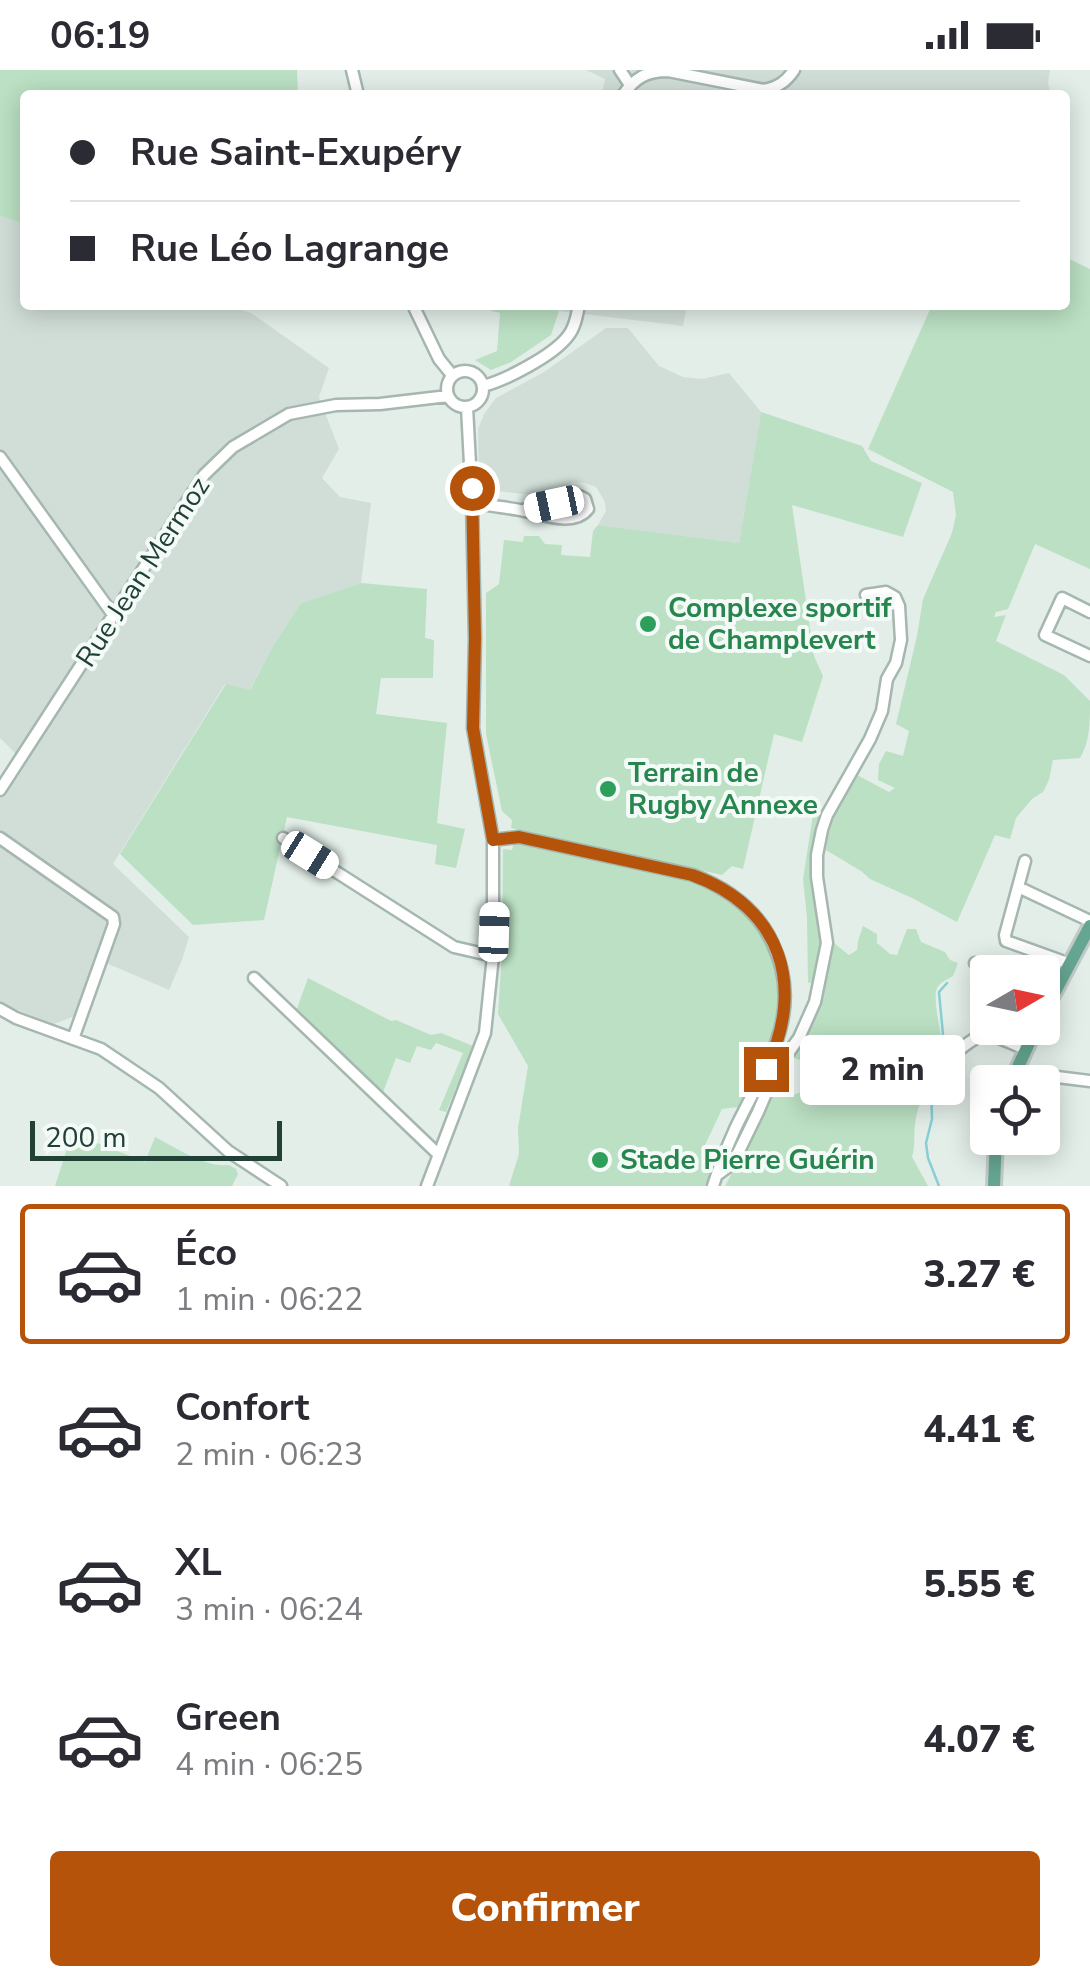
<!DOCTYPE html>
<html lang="fr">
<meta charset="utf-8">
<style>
body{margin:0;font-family:"Nunito Sans",sans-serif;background:#f2f2f3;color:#2b2b33;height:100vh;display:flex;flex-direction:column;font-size:38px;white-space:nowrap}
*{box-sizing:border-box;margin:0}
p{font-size:32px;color:#7c7c81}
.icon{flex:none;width:55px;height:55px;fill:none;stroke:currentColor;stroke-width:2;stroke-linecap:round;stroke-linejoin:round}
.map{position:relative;height:1116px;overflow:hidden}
.side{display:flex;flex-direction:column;background:#fff;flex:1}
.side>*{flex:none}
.banner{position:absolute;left:20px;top:20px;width:1050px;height:220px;border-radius:10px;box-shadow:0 5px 25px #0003;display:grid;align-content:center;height:220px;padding:0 50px;background:#fff}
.needle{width:65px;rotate:81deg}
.tools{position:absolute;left:970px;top:885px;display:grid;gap:20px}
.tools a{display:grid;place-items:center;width:90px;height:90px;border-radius:10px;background:#fff;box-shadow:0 5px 25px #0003;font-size:50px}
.scale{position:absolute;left:30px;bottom:25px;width:252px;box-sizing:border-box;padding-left:10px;border:5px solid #214136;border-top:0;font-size:28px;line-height:35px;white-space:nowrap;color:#214136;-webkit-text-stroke:8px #f4faf7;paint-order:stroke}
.end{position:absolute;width:45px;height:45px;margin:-22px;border:12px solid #b45309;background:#fff;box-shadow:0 0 0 5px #fff}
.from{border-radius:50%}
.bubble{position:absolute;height:70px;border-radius:10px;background:#fff;box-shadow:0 5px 25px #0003;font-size:32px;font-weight:800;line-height:70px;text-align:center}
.car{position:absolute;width:30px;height:60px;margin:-30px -15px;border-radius:12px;box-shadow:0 0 8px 2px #0007;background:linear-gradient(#fff 24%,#345 0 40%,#fff 0 76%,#345 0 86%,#fff 0)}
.banner b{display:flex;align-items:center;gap:35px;height:95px;font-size:38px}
.banner b+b{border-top:2px solid #e1e1e2}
.banner i{width:25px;height:25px;background:#2b2b33}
ul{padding:18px 0 0;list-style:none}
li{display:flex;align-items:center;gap:30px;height:140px;margin:0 20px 15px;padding:0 30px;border:5px solid transparent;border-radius:10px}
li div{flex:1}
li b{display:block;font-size:38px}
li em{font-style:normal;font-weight:800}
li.selected{border-color:#b45309}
li>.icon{width:90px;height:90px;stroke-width:1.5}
.cta{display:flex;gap:20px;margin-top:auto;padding:20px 50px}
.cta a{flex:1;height:115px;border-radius:10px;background:#b45309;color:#fff;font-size:40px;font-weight:800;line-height:115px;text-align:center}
.status{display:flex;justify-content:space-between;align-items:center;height:70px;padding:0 50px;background:#fff;direction:ltr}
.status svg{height:28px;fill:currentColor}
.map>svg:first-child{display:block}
.built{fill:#d1ded7}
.green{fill:#bbe0c3}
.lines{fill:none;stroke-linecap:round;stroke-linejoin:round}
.stream{stroke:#88ced6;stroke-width:2.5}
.minor-casing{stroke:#a5b7af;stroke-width:15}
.major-casing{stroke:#c1cac7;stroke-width:18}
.minor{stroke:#fff;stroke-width:10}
.major{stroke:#65a692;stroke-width:12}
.route{stroke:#b45309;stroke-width:12}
.leisure-dot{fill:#2e9e5b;stroke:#f4faf7;stroke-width:4}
.labels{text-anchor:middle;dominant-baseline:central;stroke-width:8;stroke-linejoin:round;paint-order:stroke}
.street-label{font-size:28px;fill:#214136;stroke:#f4faf7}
.leisure-label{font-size:28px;font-weight:bold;fill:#27864d;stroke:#f4faf7;text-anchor:start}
</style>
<div class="status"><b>06:19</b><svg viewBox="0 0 49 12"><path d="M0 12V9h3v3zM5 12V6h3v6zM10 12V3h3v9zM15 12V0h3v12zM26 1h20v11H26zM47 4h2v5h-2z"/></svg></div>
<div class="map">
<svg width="1090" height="1116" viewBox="0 0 1090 1116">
<rect width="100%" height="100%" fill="#e3eee8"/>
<path class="built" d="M586,0H1050L1048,13L1051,25H602L605,9Z
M0,146L25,154V235H227L251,243L329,298L319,327L339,379L322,408L340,427L371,433L361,513L301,533L274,574L249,621L225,614L113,794L189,867L182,890L169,920L97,889L75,946L54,954L0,933V729L24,692L0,668Z
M560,235H687L683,256L559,241Z
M606,258H628L659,296L683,307L702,309L729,303L761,342L739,473L598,455L606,441L605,432L596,417L585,413L573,412L549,424L539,426L489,420L482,415L479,407L478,359L484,344L496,328L544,302Z"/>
<path class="green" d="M0,0H297L298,25H25V154L0,146Z
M1065,187L1090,199V499L1035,474L1008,539L996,542L994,547L1006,545L996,571L1064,605L1090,631C1090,651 1090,672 1080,688L1053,690L1049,710L1043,722L1032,729L1016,748L1010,769L995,765L957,852L912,828L870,809L861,801L826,780C829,752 842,729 855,704L889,722L895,718L878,710L879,694L886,681L903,686L909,661L896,654L917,566L923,529L952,463L956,445L953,422L868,379L932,235H1065Z
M481,235H551L559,241L551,265L511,292L491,300L475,290L497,281L500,243L481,238Z
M761,342L862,376L871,391L922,413L903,467L792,435L814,586L823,606L802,672L774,664L743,799L732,796L722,805L511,758L512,750L502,741L486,664V523L499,514L504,470L523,472L524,466H539L545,474L562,475L561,485L590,487L593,461L598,455L739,473Z
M361,513L427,519L425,568L434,570L433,608H381L376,644L447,653L437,753L465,759L456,798L435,794L437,775L287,747L264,850L193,855L120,784L226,614L250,620L274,574L301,533Z
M813,745H821L816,762L812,794L823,874L814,912L808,913L807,847L803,809Z
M514,773C554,781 594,790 634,799C662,805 691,808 716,822C758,844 787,898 778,945C772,978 753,1008 738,1037L722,1039L705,1075L716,1087L706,1116H509L519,1084L518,1058L528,996L498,944L502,883L503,779L512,780Z
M863,856L877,864V873L890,884L897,885L907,859H916L921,872L945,882L950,890L958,893L953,906C946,910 938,913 936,921C934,936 941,961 942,975C943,1001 920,1023 916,1048C913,1061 916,1074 912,1087L928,1116H725L764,1042L772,1019L793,1025L818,1016L823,998L794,988L819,940L824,907L834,873L849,885L857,880L858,871Z
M308,908L391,951L396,950L431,965L441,963L473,976L446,1042L439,1040L463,983L436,973L431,980L417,976L410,993L396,988L382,1025L295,944Z
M72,1063L145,1092L155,1067C177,1078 205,1098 229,1095L236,1099L238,1104L232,1116H55Z"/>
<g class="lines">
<path class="stream" d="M939,1116L928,1088L926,1073L932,1049L931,1016L934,1007L941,999L945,986L939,922L947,913"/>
<g class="minor-casing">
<path id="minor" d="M352,0L358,25
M620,0L630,15
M623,25C635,8 646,1 668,1L764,20C778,17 786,12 794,0
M413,235L439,289L452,305
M447 319a18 18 0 1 1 36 0a18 18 0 1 1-36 0Z
M483,316C506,310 554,285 568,266C575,258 577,245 579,235
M0,387L114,546
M472,432C488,436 504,437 520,440C540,443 573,458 588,439L585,429L579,426L523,440
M1090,542L1062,528L1045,565L1090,586
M0,720L204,405L233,377L289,344L336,335L380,334L448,326
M0,768L113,847L114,854L73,969
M283,768L454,877L493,886
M493,770L519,767L693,805C727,818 756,838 772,872C806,943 765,996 735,1059C727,1077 719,1097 713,1116
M1018,817L1025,791
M975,893L1003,902
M1070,894L1006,871L1005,865L1018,817L1090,851
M254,908L439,1085
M0,939L16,948L101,979L159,1018L228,1081L281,1116
M952,986C987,956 985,963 1026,979
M1041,1005L1090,1011
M717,1105L729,1096L738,1083L758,1042L776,1000L799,968L815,932L827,873L817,807V785L822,760L827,745L870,669L882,641L887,609L896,593L901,570L899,536L895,527L886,522L866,525
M427,1116L485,963L493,886V770L473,658L475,568L472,432L467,337"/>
</g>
<g class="major-casing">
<path id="major" d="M1042,946L1090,856
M1011,1012L1036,958
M994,1116L996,1068"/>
</g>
<use href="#minor" class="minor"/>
<use href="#major" class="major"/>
</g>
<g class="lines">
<path class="route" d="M472,418L475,568L473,658L493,770L519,767L692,805C782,837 806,917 766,999"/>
</g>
<g class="leisure-dot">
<circle cx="648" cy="554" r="10"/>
<circle cx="608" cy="719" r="10"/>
<circle cx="600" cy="1090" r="10"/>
</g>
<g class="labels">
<g class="street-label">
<text transform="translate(143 502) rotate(-57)">Rue Jean Mermoz</text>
</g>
<g class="leisure-label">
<text x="668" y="538">Complexe sportif<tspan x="668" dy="32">de Champlevert</tspan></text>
<text x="628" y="703">Terrain de<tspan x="628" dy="32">Rugby Annexe</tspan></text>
<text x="620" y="1090">Stade Pierre Guérin</text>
</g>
</g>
</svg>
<div class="tools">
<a><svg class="needle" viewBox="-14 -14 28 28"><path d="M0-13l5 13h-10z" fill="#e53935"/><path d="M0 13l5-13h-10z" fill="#7c7c81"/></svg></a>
<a><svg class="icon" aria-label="locate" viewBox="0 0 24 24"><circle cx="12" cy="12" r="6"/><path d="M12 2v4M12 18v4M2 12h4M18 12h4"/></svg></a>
</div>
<div class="scale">200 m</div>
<i class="end from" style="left:472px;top:418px"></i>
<i class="end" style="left:766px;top:999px"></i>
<div class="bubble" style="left:800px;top:965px;width:165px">2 min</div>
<i class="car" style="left:554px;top:434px;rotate:258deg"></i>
<i class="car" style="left:310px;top:785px;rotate:122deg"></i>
<i class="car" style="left:494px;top:862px;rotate:2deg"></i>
<div class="banner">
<b><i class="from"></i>Rue Saint-Exupéry</b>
<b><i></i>Rue Léo Lagrange</b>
</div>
</div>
<section class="side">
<ul>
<li class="selected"><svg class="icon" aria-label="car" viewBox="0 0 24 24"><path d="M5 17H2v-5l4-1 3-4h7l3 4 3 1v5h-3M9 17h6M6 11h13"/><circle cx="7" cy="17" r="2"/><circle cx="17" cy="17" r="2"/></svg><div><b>Éco</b><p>1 min · 06:22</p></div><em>3.27 €</em></li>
<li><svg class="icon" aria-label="car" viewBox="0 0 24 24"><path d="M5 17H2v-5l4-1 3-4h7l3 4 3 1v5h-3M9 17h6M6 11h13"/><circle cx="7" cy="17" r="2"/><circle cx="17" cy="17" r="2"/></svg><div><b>Confort</b><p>2 min · 06:23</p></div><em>4.41 €</em></li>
<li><svg class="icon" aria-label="car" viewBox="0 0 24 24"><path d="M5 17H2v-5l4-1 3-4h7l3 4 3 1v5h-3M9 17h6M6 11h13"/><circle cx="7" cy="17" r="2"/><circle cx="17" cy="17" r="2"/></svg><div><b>XL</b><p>3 min · 06:24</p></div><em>5.55 €</em></li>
<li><svg class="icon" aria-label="car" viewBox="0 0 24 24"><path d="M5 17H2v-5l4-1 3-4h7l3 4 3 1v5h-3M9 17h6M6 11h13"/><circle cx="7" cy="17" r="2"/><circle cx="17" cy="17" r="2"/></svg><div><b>Green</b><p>4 min · 06:25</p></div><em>4.07 €</em></li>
</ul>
<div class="cta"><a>Confirmer</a></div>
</section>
